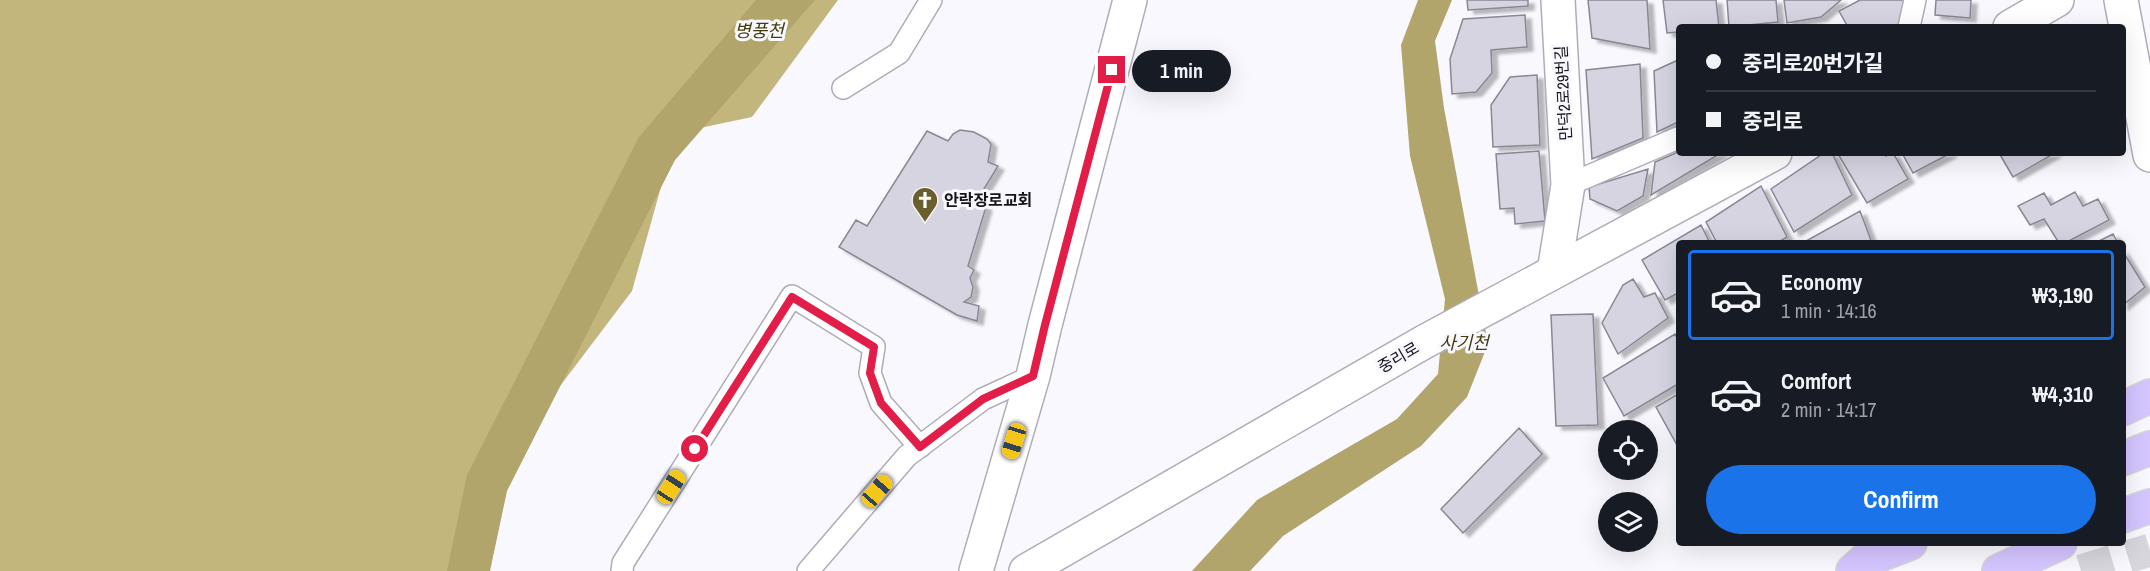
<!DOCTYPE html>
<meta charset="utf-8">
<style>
body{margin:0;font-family:"Archivo Narrow","Noto Sans KR",sans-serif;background:#242831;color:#f1f3f6;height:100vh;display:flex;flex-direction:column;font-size:22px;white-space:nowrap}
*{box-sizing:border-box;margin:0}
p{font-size:20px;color:#9ea1a6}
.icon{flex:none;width:33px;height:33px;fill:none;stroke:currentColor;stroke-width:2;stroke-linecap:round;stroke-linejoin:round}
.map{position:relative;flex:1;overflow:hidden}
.side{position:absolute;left:1676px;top:240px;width:450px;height:306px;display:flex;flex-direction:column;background:#171b24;border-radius:6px;box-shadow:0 6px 24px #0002}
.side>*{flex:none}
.hud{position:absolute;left:1676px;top:24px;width:450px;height:132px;border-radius:6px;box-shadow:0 6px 24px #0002;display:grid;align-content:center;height:132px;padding:0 30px;background:#171b24}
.controls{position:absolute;left:1598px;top:420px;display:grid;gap:12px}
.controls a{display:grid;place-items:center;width:60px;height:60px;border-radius:50%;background:#171b24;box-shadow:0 6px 24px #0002;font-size:30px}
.end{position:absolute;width:27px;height:27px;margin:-14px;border:8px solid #e11d48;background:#fff;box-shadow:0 0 0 3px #fff}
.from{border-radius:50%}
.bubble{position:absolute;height:42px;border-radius:21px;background:#171b24;box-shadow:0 6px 24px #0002;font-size:20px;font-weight:700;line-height:42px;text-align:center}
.car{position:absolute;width:18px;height:36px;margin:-18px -9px;border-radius:8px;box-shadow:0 0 4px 2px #0007;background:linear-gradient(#f5c518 24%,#345 0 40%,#f5c518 0 76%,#345 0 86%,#f5c518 0)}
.hud b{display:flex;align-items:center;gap:21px;height:57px;font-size:22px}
.hud b+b{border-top:2px solid #363941}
.hud i{width:15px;height:15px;background:#f1f3f6}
ul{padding:10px 0 0;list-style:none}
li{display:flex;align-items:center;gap:18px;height:90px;margin:0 12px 9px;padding:0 18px;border:3px solid transparent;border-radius:6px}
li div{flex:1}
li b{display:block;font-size:22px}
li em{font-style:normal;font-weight:700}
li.current{border-color:#1a73e8}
li>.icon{width:54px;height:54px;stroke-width:1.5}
.button{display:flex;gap:12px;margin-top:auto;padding:12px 30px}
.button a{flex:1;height:69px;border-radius:36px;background:#1a73e8;color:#fff;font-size:24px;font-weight:700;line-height:69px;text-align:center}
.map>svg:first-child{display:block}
.forest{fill:#c3b67c}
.water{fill:#b1a56b}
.building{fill:#d6d4e1;stroke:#8a8794;stroke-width:1.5;filter:url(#shadow)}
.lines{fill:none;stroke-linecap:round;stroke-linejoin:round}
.trunk-tunnel{stroke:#d7d6dc;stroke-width:33;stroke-dasharray:33 16;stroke-linecap:butt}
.service-casing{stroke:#afacb9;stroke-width:24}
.minor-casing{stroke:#afacb9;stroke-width:36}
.tertiary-casing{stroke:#afacb9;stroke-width:36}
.primary-casing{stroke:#d5d5d6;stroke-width:36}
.service{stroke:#fff;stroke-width:21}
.minor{stroke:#fff;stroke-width:33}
.tertiary{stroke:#fff;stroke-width:33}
.primary{stroke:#d4c5ff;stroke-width:33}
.route{stroke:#e11d48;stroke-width:8}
.labels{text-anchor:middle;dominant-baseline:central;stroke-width:6;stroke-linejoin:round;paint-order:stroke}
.street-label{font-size:16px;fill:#151419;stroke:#f9f8fe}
.poi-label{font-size:16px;font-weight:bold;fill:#151419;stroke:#f9f8fe;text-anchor:start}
.water-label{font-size:18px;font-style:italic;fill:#453c0c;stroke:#f9f8fe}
</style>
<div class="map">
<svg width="2150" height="571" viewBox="0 0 2150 571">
<defs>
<filter id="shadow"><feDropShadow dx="6" dy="4" stdDeviation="1.5" flood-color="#0004"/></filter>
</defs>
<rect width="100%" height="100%" fill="#f9f8fe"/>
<path class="forest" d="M0,0H838L752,117L676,133L632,291L479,493L475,571H0Z"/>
<path class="water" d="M756,0H815L675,160L507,491L490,571H447L467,475L639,137Z
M1418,0H1452L1435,41L1444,108L1488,344L1467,397L1421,446L1283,536L1250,571H1192L1257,500L1397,419L1438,374L1445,299L1410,156L1401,45Z"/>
<path class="building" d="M1467,0H1528V6L1468,10Z
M1588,0H1647L1650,49L1592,38Z
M1663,0H1716L1719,27H1678V32L1667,33Z
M1727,0H1776L1778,22L1729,27Z
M1784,0H1841L1821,17L1787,23Z
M1860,0H1905L1899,26L1848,27L1839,11Z
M1936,0H1971L1970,18L1935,15Z
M1525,15L1527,47L1491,50L1492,73L1476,92L1452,94L1450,59L1463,19Z
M1678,60V122L1657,132L1654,71Z
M1640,64L1643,138L1592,159L1586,70Z
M1537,75L1540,145L1493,147L1491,105L1510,77Z
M960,130L974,132L987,139L991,144L988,162L998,166L976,202L986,207L968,266L974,270L970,278L973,287L971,297L964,302L979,306L977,321L957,315L839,247L856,220L867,226L927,131L948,141L953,134Z
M1539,151L1545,221L1515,224L1514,208L1500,209L1496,154Z
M1678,152L1721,153L1651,195L1655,162Z
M1824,153H1832L1852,195L1794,232L1771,189Z
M1840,153H1885L1886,156L1893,153L1908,179L1867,203L1838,154Z
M1902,153H1951L1913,173Z
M1999,153H2055L2013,177Z
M1648,169L1643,196L1617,211L1590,199L1589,187Z
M1761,186L1787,237L1777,243H1717L1706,222Z
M2075,192L2083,206L2098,199L2109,220L2065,243H2059L2044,219L2030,225L2018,206L2044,193L2051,205Z
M1860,211L1872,243H1807L1806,241Z
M1701,225L1710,243H1678V293L1665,300L1642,260Z
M2113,234L2118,243H2095Z
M2122,250L2145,287L2122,306Z
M1633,279L1644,297L1655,293L1668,318L1618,354L1602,323L1623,285Z
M1593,314L1598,425L1556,426L1551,315Z
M1675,334L1678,340V384L1624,416L1603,378Z
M1678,394V447L1656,407Z
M1519,428L1542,454L1463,533L1441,509Z"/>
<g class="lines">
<path class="trunk-tunnel" d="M2081,571L2150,550"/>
<g class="service-casing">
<path id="service" d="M1909,27L1915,0
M843,88L899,53L931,0
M1568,185L1678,138
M622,571L623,563L792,296L874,347L870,373L881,403L920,447
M808,571L907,456L983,399L1033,376"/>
</g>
<g class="minor-casing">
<path id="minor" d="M2010,27L2057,0
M1554,272L1568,185L1558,0
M976,571L1033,376L1045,325L1130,0
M1026,571L1424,342L1775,153"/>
</g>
<g class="tertiary-casing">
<path id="tertiary" d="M2121,0L2150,155"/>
</g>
<g class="primary-casing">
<path id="primary" d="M2122,409L2150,396
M2122,459L2150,448
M2122,516L2150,506
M1853,571L1864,561L1910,543
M1999,571L2060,543"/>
</g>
<use href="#service" class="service"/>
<use href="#minor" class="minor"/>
<use href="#tertiary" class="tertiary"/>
<use href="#primary" class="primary"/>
</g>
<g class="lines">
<path class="route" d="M695,449L792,297L874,347L870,373L881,403L920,447L983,399L1033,376L1045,325L1112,70"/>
</g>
<defs>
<g id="church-pin" transform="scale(1.35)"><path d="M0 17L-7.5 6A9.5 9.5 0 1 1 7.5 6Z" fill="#6a5f2c" stroke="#f9f8fe"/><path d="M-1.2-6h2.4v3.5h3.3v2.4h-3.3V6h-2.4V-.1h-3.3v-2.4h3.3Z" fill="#fff"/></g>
</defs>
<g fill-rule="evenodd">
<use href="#church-pin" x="925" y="200"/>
</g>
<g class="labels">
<g class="street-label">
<text transform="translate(1563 93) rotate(-93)">만덕2로29번길</text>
<text transform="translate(1398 357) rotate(-30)">중리로</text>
</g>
<g class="poi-label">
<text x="944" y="200">안락장로교회</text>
</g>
<g class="water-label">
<text x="759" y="30">병풍천</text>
<text x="1464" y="342">사기천</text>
</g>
</g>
</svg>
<div class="controls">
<a><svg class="icon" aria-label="locate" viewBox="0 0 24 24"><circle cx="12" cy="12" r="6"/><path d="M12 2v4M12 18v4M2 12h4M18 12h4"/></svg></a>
<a><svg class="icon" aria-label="layers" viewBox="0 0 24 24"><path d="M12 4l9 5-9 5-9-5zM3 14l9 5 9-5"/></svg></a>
</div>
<i class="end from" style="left:695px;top:449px"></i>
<i class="end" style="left:1112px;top:70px"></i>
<div class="bubble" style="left:1132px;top:50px;width:99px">1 min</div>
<i class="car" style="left:1014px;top:441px;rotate:197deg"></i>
<i class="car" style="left:671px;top:487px;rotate:33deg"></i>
<i class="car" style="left:877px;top:491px;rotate:41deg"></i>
<div class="hud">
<b><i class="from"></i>중리로20번가길</b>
<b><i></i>중리로</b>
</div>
<section class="side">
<ul>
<li class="current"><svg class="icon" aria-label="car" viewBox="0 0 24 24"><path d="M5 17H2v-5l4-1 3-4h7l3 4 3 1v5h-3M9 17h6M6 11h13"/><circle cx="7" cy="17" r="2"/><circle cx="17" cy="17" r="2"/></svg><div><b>Economy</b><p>1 min · 14:16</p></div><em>₩3,190</em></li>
<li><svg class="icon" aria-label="car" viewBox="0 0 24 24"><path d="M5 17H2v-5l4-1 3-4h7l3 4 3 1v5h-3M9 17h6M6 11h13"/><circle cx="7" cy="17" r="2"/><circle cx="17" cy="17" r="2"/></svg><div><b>Comfort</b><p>2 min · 14:17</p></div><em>₩4,310</em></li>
</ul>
<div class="button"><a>Confirm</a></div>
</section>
</div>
